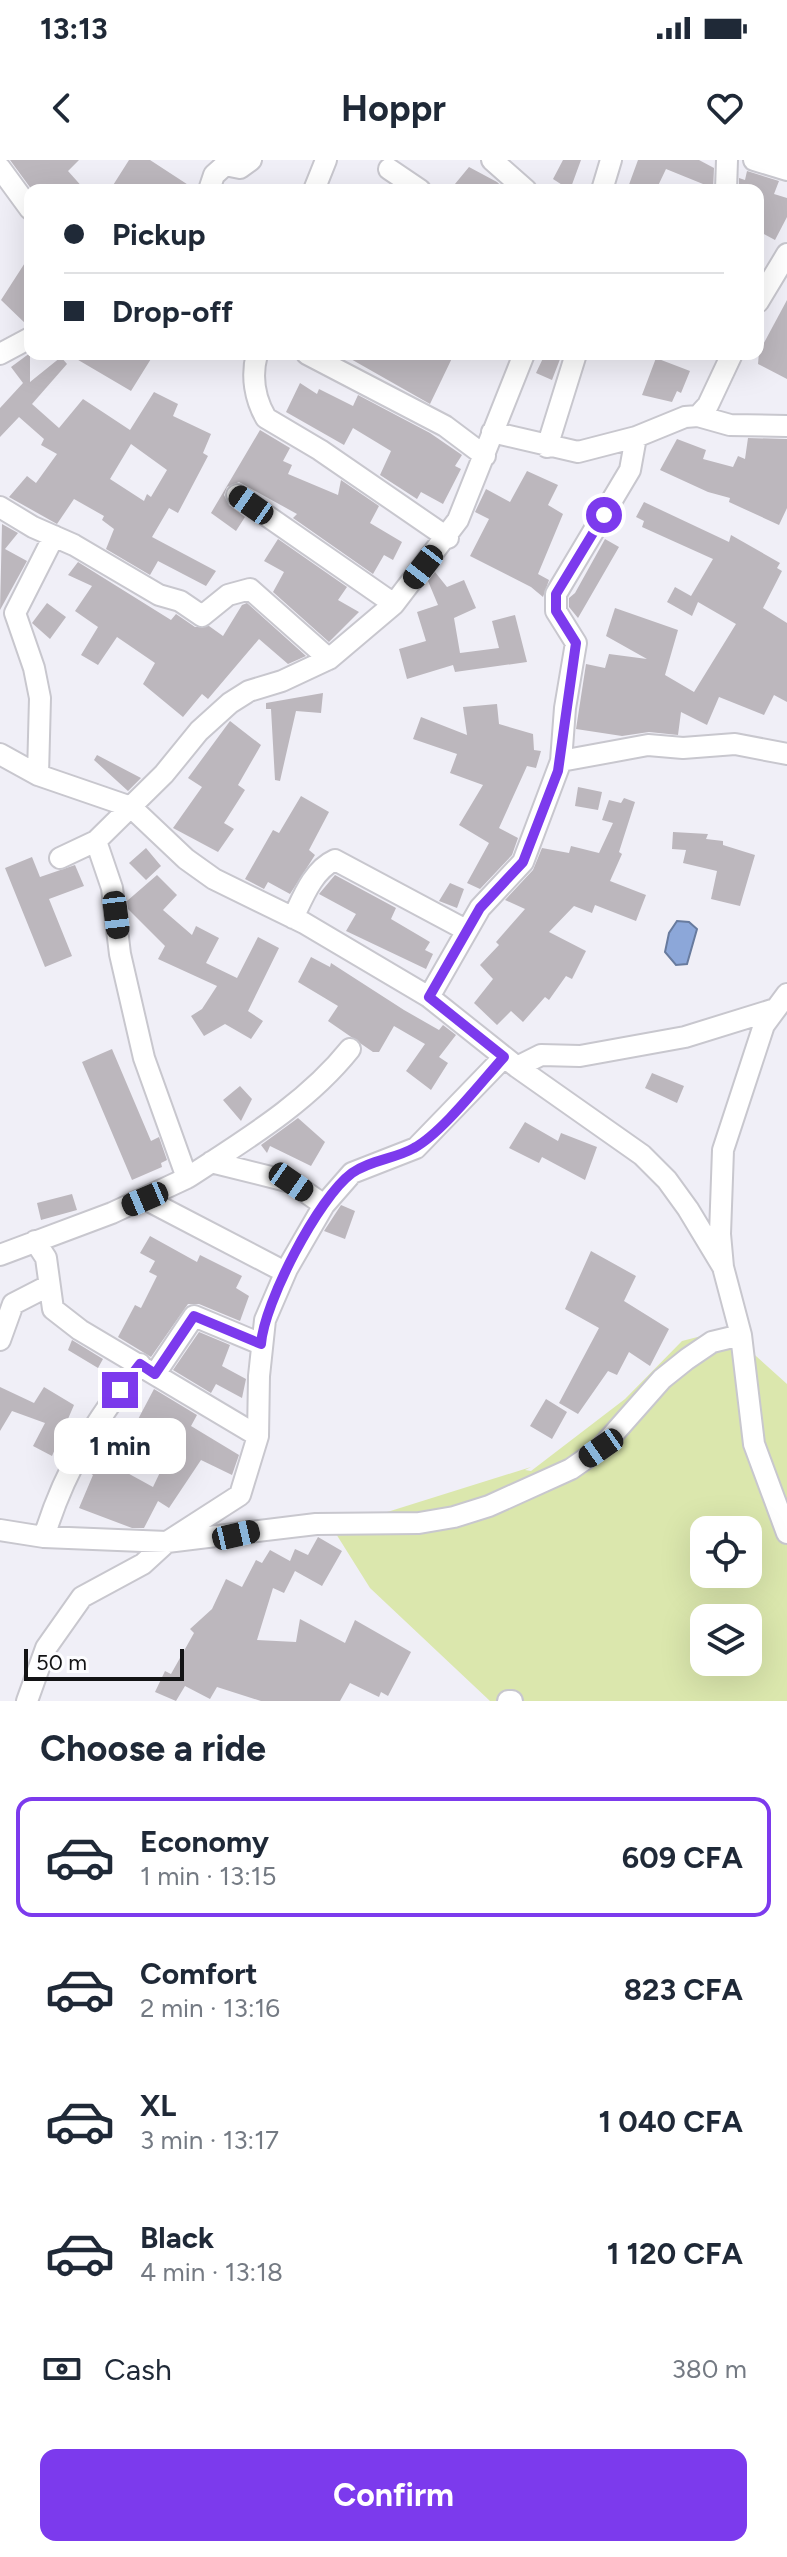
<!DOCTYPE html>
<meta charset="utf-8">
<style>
body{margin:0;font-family:Figtree,sans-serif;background:#f2f2f3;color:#1f2937;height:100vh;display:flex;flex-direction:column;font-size:30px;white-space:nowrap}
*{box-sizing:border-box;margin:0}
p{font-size:26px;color:#747a83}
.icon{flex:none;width:44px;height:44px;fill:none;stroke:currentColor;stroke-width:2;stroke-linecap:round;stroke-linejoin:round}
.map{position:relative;height:1541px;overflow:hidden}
.sheet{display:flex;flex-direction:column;background:#fff;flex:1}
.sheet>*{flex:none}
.top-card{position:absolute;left:24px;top:24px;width:740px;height:176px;border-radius:16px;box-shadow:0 8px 32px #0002;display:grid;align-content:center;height:176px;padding:0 40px;background:#fff}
.tools{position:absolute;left:690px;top:1356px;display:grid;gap:16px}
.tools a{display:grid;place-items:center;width:72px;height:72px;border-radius:16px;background:#fff;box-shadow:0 8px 32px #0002;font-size:40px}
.scale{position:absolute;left:24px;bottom:20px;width:160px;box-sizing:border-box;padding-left:8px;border:4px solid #131315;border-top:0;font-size:22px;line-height:28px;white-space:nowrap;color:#131315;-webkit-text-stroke:6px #fdfdff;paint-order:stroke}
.end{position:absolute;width:36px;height:36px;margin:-18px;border:10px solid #7c3aed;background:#fff;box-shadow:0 0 0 4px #fff}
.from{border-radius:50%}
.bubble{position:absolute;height:56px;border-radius:16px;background:#fff;box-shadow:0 8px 32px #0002;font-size:26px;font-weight:700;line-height:56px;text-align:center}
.car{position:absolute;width:24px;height:48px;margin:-24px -12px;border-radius:10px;box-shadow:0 0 6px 2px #0007;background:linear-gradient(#222 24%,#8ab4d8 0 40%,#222 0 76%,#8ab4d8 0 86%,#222 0)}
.top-card b{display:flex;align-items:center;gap:28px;height:76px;font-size:30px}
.top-card b+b{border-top:2px solid #e0e1e3}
.top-card i{width:20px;height:20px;background:#1f2937}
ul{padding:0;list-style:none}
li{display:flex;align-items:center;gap:24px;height:120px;margin:0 16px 12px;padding:0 24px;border:4px solid transparent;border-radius:16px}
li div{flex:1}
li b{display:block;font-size:30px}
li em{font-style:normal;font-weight:700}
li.on{border-color:#7c3aed}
li>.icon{width:72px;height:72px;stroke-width:1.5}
h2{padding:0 40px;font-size:36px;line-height:96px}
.pay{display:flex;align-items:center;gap:20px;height:88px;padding:0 40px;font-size:30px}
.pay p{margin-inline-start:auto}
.button{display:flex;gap:16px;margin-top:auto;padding:16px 40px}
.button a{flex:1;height:92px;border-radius:16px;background:#7c3aed;color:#fff;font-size:32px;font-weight:700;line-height:92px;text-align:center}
.status{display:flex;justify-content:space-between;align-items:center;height:56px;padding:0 40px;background:#fff;direction:ltr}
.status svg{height:22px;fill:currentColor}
header{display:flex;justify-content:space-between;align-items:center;height:104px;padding:0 40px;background:#fff;font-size:36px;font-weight:700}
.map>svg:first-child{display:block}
.green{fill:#dbe7ad;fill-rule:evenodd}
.water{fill:#8ca7d9;stroke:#687b9e;stroke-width:2}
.building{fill:#bcb7bd;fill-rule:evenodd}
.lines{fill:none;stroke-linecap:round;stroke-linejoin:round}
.minor-casing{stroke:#c8c7ce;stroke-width:24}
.minor{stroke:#fff;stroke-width:20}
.route{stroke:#7c3aed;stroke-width:10}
</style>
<div class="status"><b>13:13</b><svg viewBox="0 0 49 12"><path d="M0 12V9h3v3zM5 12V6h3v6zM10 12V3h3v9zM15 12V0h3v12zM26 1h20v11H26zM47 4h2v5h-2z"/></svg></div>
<header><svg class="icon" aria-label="back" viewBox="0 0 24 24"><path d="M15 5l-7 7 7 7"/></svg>Hoppr<svg class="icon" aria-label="heart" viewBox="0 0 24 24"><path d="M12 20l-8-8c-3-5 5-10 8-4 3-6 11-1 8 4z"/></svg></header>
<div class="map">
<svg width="787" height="1541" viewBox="0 0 787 1541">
<rect width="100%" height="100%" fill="#f0eff7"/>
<path class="green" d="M713,1173L736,1178L787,1224V1541H490L370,1428L333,1369L531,1307L525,1310L531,1311L625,1239L682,1181ZM704,1370H748V1414H704ZM704,1458H748V1502H704Z"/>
<path class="water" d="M677,761L689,762L697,769L687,804L676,805L665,792L669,773Z"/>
<path class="building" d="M10,0H79L68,11L85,30H32Z
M129,0H150L196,30H110Z
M563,0H581L570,30L553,19Z
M638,0H699L714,8L713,30H701L703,24L666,9L656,30H627Z
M469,7L497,22L506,30H450Z
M747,11L779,21L774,34L787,38V57L775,80L758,71V30H739V18L745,20Z
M30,95V165L28,166L1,140Z
M787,140V219L758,204L759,192Z
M30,193V222L61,197L67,204L32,244L59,268L83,239L130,270L154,232L178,244L173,256L211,274L203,293L208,296L178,353L169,348L152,377L216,411L206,426L158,401L150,415L106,389L114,369L102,360L104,356L74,339L57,364L9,337L27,316L36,323L57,294L41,285L44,279L19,257L0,277V248L23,223L11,207ZM131,284L167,310L151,337L147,334L144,341L110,319Z
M68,194H154L131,231Z
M342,194H454L430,244Z
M545,194H562L552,220L536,213Z
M656,198L690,211L681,233L677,231L672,242L642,235Z
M300,223L317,234L319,229L353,246L358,235L430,273L462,295L455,306L461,309L443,344L421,332L417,339L380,315L391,291L353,268L344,285L286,252Z
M260,270L290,288L283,301L292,305L288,314L338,335L341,320L379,346L370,363L402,382L393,400L384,395L373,414L293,358L297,354L239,322L227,327L224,335L229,345L245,357L236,371L211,353Z
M748,278L787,279V348L779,365L729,342L730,338L708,332L660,310L677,279L706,290L703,299L733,307L738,296L745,299Z
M527,311L558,325L548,345L563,354L538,414L549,420L543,437L531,427L470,396L489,359L475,352L486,329L510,342Z
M644,342L729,382L731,375L780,403L777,408L782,411L763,448L787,463V542L774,535L764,555L719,537L707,565L681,552L678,575L649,572L622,576L576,569L586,504L605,508L609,494L647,499L606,476L615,448L678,470L665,515L694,532L736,464L698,442L692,456L667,442L675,427L691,436L713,399L642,367L644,361L636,357Z
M2,364L18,373L5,389L27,401L0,450Z
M278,379L347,427L338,440L359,452L329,482L273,432L284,412L264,401Z
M605,379L619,387L578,458L569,447V438L575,433Z
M78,402L171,460L176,454L195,467L209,466L223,476L242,445L247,443L306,496L288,504L259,479L208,539L202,534L183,557L143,524L155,503L117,477L98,505L81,495L98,467L75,451L92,426L68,415Z
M435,412L447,427L464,420L476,448L454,458L460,493L499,488L492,461L515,455L527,502L455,512L453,505L407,519L399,489L426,481L417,452L438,445L428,421Z
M47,443L66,457L50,479L32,463Z
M323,533L321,553L296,551L280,621L275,620L271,549H266V543Z
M497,544L499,564L533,574L534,590L541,591L536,608L527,606L499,668L518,678L512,695L480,729L467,723L489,683L459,665L483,625L450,613L457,594L413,579L421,557L467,575L463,547Z
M230,561L261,585L238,625L245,630L224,663L234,669L218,692L173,668L202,627L188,618Z
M97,595L141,618L128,631L94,600Z
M578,627L602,632L598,650L575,646Z
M301,636L329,652L309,690L315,695L290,734L268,722L264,729L245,719L273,670L279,673Z
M624,638L635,642L619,692L622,694L610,721L646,735L636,761L595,745L592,753L574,746L549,772L586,791L572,819L566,816L549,840L545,837L523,862L511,851L497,865L474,843L493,819L480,805L499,785L496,782L525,749L505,740L533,710L542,688L569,693L571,686L599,693L613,663L602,660L609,640L621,643Z
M673,672L708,674L706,679L723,681V685L755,695L740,746L711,739L717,711L683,703L686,690L672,689Z
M146,688L161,706L146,720L129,703Z
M32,697L40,717L75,705L84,726L49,739L72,796L45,807L5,708Z
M157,715L177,735L163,750L192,775L196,766L219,778L206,803L237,818L258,777L279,788L248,851L263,861L251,879L225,864L204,876L191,856L202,849L217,826L158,799L165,786L128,749L127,741Z
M335,715L396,748L391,759L430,782L425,790L433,794L426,809L346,771L356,754L319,734Z
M450,723L464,729L457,748L439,741Z
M311,797L330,807L331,803L404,850L439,870L443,865L456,875L439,897L448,903L431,930L406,911L425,884L394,866L379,892H373L328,861L338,846L298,822Z
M112,889L151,981L159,977L167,1000L161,1003L162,1007L132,1020L82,902Z
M652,913L684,926L677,943L645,928Z
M240,926L252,939L241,961L223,940Z
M298,958L325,982L311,1006L270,986L267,993L261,985Z
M525,962L558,981L561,973L597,987L585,1020L542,997L539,1003L509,988Z
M72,1034L77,1050L41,1060L37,1043Z
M341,1045L355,1051L345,1079L324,1071Z
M150,1076L197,1102L200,1095L242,1116L236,1128L249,1136L240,1161L199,1144H188L151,1197L118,1177L135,1145L141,1148L157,1116L149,1112L155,1101L140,1093Z
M591,1091L636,1116L624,1141L669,1169L650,1206L629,1192L617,1215L608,1211L578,1254L559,1243L599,1168L565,1149Z
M199,1172L230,1185L222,1206L246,1219L242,1238L216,1224L211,1233L173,1210Z
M72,1180L103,1199L98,1208L68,1190Z
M0,1227L34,1243L44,1227L74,1245L52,1296L33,1286L45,1263L12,1251L0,1271Z
M154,1229L197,1255L191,1266L239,1295L232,1315L201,1300L169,1348L158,1341L144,1368H132L79,1348L93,1315L85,1310L113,1263L139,1277L122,1310L153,1327L172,1287L135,1265Z
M546,1239L567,1252L552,1279L530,1266Z
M318,1377L342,1391L322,1426L295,1411L284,1433L273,1428L257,1480L296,1482L300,1459L345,1483L355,1460L411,1492L388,1536L381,1532L379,1537L350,1523L340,1541H261L217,1527L210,1539L185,1526L176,1541L155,1532L165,1511L171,1514L194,1473L190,1469L212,1449L226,1419L242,1427L256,1400L262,1403L270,1390L290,1401L295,1389L308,1395Z"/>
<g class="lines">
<g class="minor-casing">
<path id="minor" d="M492,0L526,30
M754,0L787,10
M0,8L30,49
M389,9L420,30
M209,30L214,15L225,5L240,8L251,0
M314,30L326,0
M602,30L611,0
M726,30L727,0
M758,142L787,94
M0,194L30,178
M257,194C251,216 255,239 266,258L320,290L448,378
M307,194L445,266L485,296
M698,256L708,245L732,194
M492,272L578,292L636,277L685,257L698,256L730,265L787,266
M547,287L576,194
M237,335L394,444
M0,347L33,367L74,385L159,435L180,441L202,456L228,435L250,429L329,499
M0,594L38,615L131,647L186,699L214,719L304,763L429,837L517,907L642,995L667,1020L688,1049L723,1107
M561,601L565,548L576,483L556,451V434L630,310L636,277
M38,615L40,538L34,508L15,453L54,376
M60,698L96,681L164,614L199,571L230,543L249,531L282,521L329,499L394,444L458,360L524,194
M293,758C303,737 313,710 335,700L466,770
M787,834L764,865L723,990L720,1074L723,1107L741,1175L754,1284L787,1373
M429,837L480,748L523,702L561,601L648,585L683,588L735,584L787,594
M517,907L541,895L580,896L685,877L772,850
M211,1002L291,1022L324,1045
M187,1018C245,980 307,943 350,889
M145,1039L285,1112
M35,1081L46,1098L53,1149L80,1170L258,1276
M0,1095L112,1053L187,1018L144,898L120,794L112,728L96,681
M0,1180L13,1144L48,1126
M155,1214L194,1156L261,1184
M0,1370L44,1377L167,1382L316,1364L419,1363L454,1357L489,1346L571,1309L601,1288L662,1219L687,1199L712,1182L741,1175
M44,1377C65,1308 96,1260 140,1204
M27,1541L46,1488L82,1437L143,1404L167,1382L240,1335L258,1276L259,1216L265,1160L287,1109L324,1045L352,1013L416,988L504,897
M508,1541H512"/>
</g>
<use href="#minor" class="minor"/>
</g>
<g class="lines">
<path class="route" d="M120,1230L140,1204L155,1214L194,1156L261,1184C264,1143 318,1038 352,1013C370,1000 395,999 414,988C442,973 482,921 504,897L429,837L480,748L523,702L558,611L576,483L556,451V434L604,355"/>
</g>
</svg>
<div class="tools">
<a><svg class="icon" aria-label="locate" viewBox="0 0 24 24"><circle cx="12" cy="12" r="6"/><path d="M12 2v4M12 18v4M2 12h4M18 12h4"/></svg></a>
<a><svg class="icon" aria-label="layers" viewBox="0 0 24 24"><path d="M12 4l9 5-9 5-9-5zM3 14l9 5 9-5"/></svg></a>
</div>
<div class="scale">50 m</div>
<i class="end from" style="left:604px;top:355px"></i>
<i class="end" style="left:120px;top:1230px"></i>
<div class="bubble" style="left:54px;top:1258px;width:132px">1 min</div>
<i class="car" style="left:251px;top:345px;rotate:305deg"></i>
<i class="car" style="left:423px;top:407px;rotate:218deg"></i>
<i class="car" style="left:116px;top:755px;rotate:173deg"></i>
<i class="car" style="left:291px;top:1022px;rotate:125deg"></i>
<i class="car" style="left:145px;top:1039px;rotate:247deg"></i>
<i class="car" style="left:601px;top:1288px;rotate:235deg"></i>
<i class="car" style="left:236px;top:1375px;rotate:77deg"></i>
<div class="top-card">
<b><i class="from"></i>Pickup</b>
<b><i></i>Drop-off</b>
</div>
</div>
<section class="sheet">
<h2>Choose a ride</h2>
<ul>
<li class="on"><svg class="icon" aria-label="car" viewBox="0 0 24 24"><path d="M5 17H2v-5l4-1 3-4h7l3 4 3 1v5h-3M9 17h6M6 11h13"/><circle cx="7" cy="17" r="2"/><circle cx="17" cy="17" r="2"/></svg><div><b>Economy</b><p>1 min · 13:15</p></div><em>609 CFA</em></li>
<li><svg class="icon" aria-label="car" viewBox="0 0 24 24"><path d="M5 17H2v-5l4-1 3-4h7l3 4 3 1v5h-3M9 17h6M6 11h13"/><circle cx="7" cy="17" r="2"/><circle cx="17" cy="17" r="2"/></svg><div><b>Comfort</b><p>2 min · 13:16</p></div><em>823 CFA</em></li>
<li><svg class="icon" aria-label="car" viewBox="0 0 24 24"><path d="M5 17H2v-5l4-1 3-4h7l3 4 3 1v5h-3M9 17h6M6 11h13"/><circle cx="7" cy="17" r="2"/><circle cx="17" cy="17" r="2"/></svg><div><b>XL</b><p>3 min · 13:17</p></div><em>1 040 CFA</em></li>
<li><svg class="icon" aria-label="car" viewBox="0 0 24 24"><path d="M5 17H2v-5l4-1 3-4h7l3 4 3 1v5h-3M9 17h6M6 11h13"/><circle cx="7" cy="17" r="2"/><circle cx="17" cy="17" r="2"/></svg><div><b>Black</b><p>4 min · 13:18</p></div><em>1 120 CFA</em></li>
</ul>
<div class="pay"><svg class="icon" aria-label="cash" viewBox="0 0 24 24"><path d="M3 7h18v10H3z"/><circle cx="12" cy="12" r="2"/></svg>Cash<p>380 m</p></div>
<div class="button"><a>Confirm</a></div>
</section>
